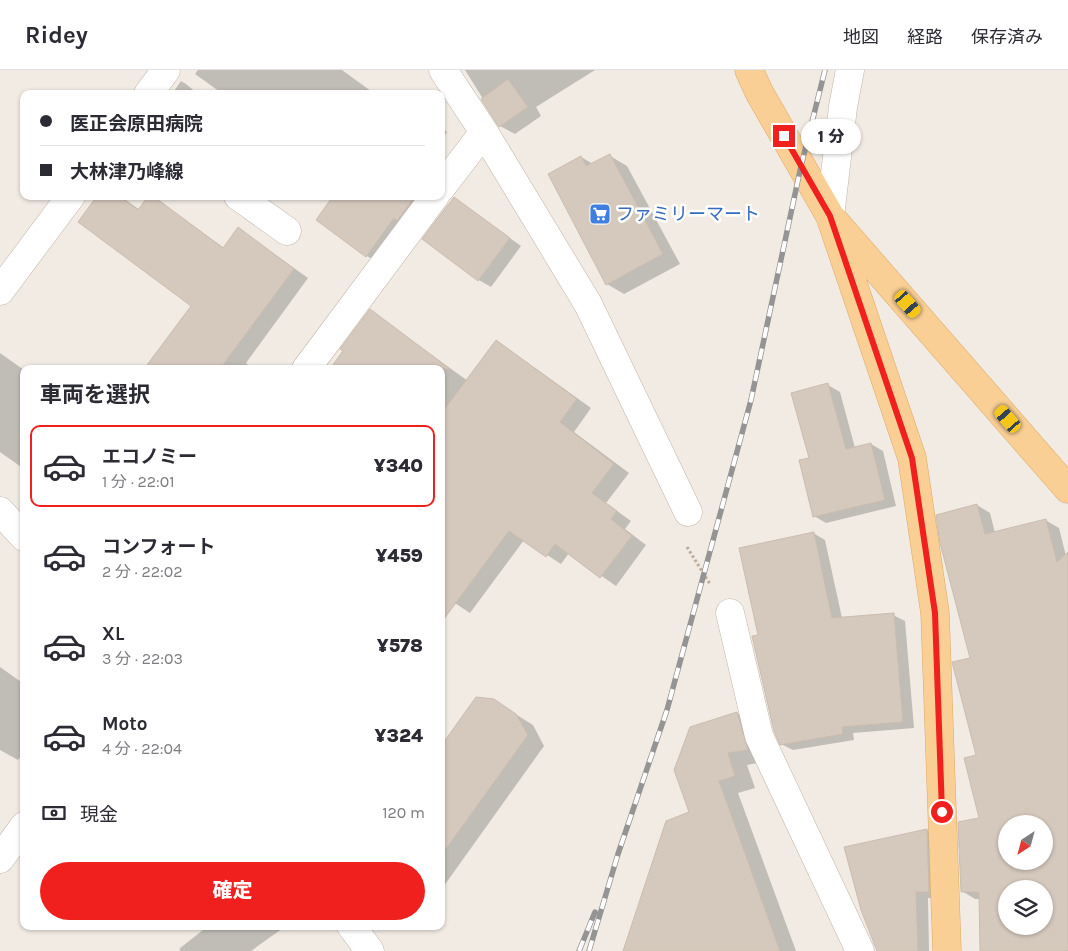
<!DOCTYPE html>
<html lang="ja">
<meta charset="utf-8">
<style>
body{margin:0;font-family:Karla,"Noto Sans JP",sans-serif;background:#f2f2f3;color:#2b2b33;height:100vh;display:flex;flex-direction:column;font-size:19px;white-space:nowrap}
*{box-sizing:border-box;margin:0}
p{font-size:16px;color:#7c7c81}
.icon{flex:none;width:28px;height:28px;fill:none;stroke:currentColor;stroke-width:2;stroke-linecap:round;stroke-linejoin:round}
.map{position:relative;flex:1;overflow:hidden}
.panel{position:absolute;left:20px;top:295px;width:425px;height:565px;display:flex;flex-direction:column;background:#fff;border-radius:10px;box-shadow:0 1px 4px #0004}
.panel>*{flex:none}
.hud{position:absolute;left:20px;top:20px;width:425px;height:110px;border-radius:10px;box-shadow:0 1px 4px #0004;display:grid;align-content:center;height:110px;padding:0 20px;background:#fff}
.needle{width:32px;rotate:216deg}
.fabs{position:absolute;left:998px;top:745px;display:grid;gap:10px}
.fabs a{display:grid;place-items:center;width:55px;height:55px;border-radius:50%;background:#fff;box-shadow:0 1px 4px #0004;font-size:25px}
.end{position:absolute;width:22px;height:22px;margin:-11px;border:6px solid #ef201d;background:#fff;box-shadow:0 0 0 2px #fff}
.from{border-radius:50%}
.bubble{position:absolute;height:35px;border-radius:18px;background:#fff;box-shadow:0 1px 4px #0004;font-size:16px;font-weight:800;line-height:35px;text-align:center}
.car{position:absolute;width:15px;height:30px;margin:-15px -8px;border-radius:6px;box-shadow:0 0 4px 1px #0007;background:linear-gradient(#f5c518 24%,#345 0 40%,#f5c518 0 76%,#345 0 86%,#f5c518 0)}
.hud b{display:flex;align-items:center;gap:18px;height:48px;font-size:19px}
.hud b+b{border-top:1px solid #e1e1e2}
.hud i{width:12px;height:12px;background:#2b2b33}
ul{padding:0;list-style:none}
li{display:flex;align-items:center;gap:15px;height:82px;margin:0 10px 8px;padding:0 10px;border:2px solid transparent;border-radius:10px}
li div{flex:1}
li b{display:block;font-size:19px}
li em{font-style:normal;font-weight:800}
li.on{border-color:#ef201d}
li>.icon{width:45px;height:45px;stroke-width:1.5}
h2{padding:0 20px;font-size:22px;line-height:60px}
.pay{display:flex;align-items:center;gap:12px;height:55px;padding:0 20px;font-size:19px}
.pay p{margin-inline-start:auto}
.button{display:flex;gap:10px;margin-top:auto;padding:10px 20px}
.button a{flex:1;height:58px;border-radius:30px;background:#ef201d;color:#fff;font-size:20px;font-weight:800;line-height:58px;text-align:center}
header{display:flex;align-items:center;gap:30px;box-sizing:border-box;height:70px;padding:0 25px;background:#fff;border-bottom:1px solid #e1e1e2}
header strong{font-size:24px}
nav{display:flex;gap:28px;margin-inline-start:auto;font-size:18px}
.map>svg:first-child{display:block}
.shadow{fill:#0003;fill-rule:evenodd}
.building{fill:#d5c8bd;stroke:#ccbcae;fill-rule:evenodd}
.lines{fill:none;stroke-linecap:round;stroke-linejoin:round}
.minor-casing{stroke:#bfb5aa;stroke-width:29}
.major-casing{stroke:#dda966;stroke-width:29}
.path{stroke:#bdac99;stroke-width:3;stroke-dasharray:2.5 2.5;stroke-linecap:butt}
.minor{stroke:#fff;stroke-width:28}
.major{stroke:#f9cf95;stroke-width:28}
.rail-casing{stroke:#949494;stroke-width:5.5}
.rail{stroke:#fff;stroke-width:4;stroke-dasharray:11;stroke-linecap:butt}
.route{stroke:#ef201d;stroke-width:6}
.labels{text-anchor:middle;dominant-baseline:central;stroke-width:5;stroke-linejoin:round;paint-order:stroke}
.shop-label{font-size:18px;fill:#366cbe;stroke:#fff;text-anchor:start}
</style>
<header>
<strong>Ridey</strong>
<nav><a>地図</a><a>経路</a><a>保存済み</a></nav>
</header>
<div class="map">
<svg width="1068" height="881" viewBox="0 0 1068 881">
<rect width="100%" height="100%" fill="#f1ebe4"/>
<path class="shadow" d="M198,0H342L375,24H223L195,4Z
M465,0H595L536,37L541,46L515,64L500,56Z
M181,11L186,14L198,24H172Z
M441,57L447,62L441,70Z
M610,86L627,96L680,194L624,224L607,214L581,87L593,94Z
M98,126H120L140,140L152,126L224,178L239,159L308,208L246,293L253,299H163L193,235Z
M335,126H437L381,194L367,186Z
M454,128L521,176L491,217L479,210Z
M370,241L468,311L497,271L591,338L574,362L629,403L606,433L631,451L625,459L646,475L616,516L569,483L561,494L524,470L470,543L441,524V299H330Z
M0,283L24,300V399L0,382Z
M828,315L840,322L855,378L871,374L883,381L896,436L826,453L814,446Z
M977,435L990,443L995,463L1045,450L1059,458L1066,486L1068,484V881H981V829H975L962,821L981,749L972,589ZM1006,754H1044V791H1006ZM1006,819H1044V856H1006Z
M813,463L825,470L842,548L893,545L905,551L914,658L853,663L854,670L793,680L781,674L759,566Z
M0,597L24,614V682L18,690L0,680Z
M493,630L533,655L544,676L441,820V678Z
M737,643L758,655L768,691L747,695L755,718L738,723L796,881H624Z
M927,760L939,767L941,828H928L929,881H878Z
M101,856H113L107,860Z
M208,856H286L251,881H181L179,879Z"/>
<path class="building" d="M508,9L528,37L499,57L481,29Z
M610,84L663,184L606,215L548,104L581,86L586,96Z
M97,126H119L138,140L148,126H153L223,178L238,157L294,199L220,299H144L191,236L78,152Z
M333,126H415L397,151L394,148L366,187L316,150Z
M454,127L510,168L478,211L422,169Z
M370,239L450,299H330L343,281L340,279Z
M496,270L577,329L560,352L614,394L592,423L617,441L611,449L632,466L600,508L555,474L546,487L509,461L441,553V344Z
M828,313L846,379L871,373L885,430L813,447L799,390L809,388L791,323Z
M977,434L985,464L1046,449L1057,492L1068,482V881H980L979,822H961L958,752L979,748L964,688L976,685L952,592L970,588L940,473L936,445ZM1006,754H1044V791H1006ZM1006,819H1044V856H1006Z
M814,462L832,548L894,543L903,652L842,657L843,664L780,675L774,661L752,566L758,565L739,478Z
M476,627L494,629L516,644L528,665L441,786V676Z
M737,642L748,680L728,683L735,706L719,711L780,881H623L666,751L689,742L674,700L690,657Z
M927,759L929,822H916L918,881H877L861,840L844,777Z"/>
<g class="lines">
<g class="minor-casing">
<path id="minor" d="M443,0L484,62L588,234L688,442
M148,24L166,0
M441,118L484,62
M238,126L287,161
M830,146L843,37L850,0
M0,221L71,126
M306,299L435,126
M0,441L24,467
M730,543L759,666L860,881
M0,789L24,756
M351,856L370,881"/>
</g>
<g class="major-casing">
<path id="major" d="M749,0L759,22L830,146L1068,419
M830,146L912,388L935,543L947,881"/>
</g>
<path class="path" d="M687,477L710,514"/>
<use href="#minor" class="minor"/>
<use href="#major" class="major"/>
<g class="rail-casing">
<path id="rail" d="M579,881L595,842
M589,881L618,784L667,640L751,330L801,96L825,0"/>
</g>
<use href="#rail" class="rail"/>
</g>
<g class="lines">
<path class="route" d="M784,66L830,146L912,388L935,543L942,742"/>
</g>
<defs>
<g id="supermarket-square" transform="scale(1.125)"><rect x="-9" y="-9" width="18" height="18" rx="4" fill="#3f7fe0" stroke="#fff"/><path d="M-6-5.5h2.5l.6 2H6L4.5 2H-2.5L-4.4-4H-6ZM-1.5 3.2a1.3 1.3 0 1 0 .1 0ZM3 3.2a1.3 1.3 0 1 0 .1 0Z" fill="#fff"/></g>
</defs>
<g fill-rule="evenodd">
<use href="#supermarket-square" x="600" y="144"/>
</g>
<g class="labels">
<g class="shop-label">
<text x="616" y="144">ファミリーマート</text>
</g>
</g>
</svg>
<div class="fabs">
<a><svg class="needle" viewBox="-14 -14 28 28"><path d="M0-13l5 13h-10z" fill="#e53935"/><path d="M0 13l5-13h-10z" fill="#7c7c81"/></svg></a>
<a><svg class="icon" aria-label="layers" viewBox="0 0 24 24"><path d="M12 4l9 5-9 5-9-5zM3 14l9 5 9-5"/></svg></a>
</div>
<i class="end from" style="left:942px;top:742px"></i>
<i class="end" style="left:784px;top:66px"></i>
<div class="bubble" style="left:801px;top:49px;width:60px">1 分</div>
<i class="car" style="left:908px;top:234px;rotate:139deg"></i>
<i class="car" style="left:1008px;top:349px;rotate:319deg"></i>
<div class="hud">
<b><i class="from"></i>医正会原田病院</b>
<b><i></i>大林津乃峰線</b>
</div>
<section class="panel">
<h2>車両を選択</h2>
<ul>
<li class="on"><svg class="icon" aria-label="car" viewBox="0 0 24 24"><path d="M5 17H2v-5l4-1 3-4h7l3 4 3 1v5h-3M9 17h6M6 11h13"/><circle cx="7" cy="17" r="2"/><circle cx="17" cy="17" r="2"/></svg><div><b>エコノミー</b><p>1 分 · 22:01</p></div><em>¥340</em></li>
<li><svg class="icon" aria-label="car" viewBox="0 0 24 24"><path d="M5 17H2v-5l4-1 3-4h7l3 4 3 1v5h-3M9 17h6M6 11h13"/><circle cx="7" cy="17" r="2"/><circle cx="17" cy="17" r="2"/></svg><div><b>コンフォート</b><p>2 分 · 22:02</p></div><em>¥459</em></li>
<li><svg class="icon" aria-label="car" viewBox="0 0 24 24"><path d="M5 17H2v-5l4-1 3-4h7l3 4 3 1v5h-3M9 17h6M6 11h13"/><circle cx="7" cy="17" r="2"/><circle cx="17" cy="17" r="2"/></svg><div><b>XL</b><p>3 分 · 22:03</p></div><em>¥578</em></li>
<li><svg class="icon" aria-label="car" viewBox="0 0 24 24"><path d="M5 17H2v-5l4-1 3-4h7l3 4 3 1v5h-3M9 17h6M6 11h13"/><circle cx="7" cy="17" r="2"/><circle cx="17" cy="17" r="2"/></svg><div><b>Moto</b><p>4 分 · 22:04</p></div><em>¥324</em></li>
</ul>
<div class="pay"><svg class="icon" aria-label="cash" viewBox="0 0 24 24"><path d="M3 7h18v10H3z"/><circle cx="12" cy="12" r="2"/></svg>現金<p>120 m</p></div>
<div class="button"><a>確定</a></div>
</section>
</div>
